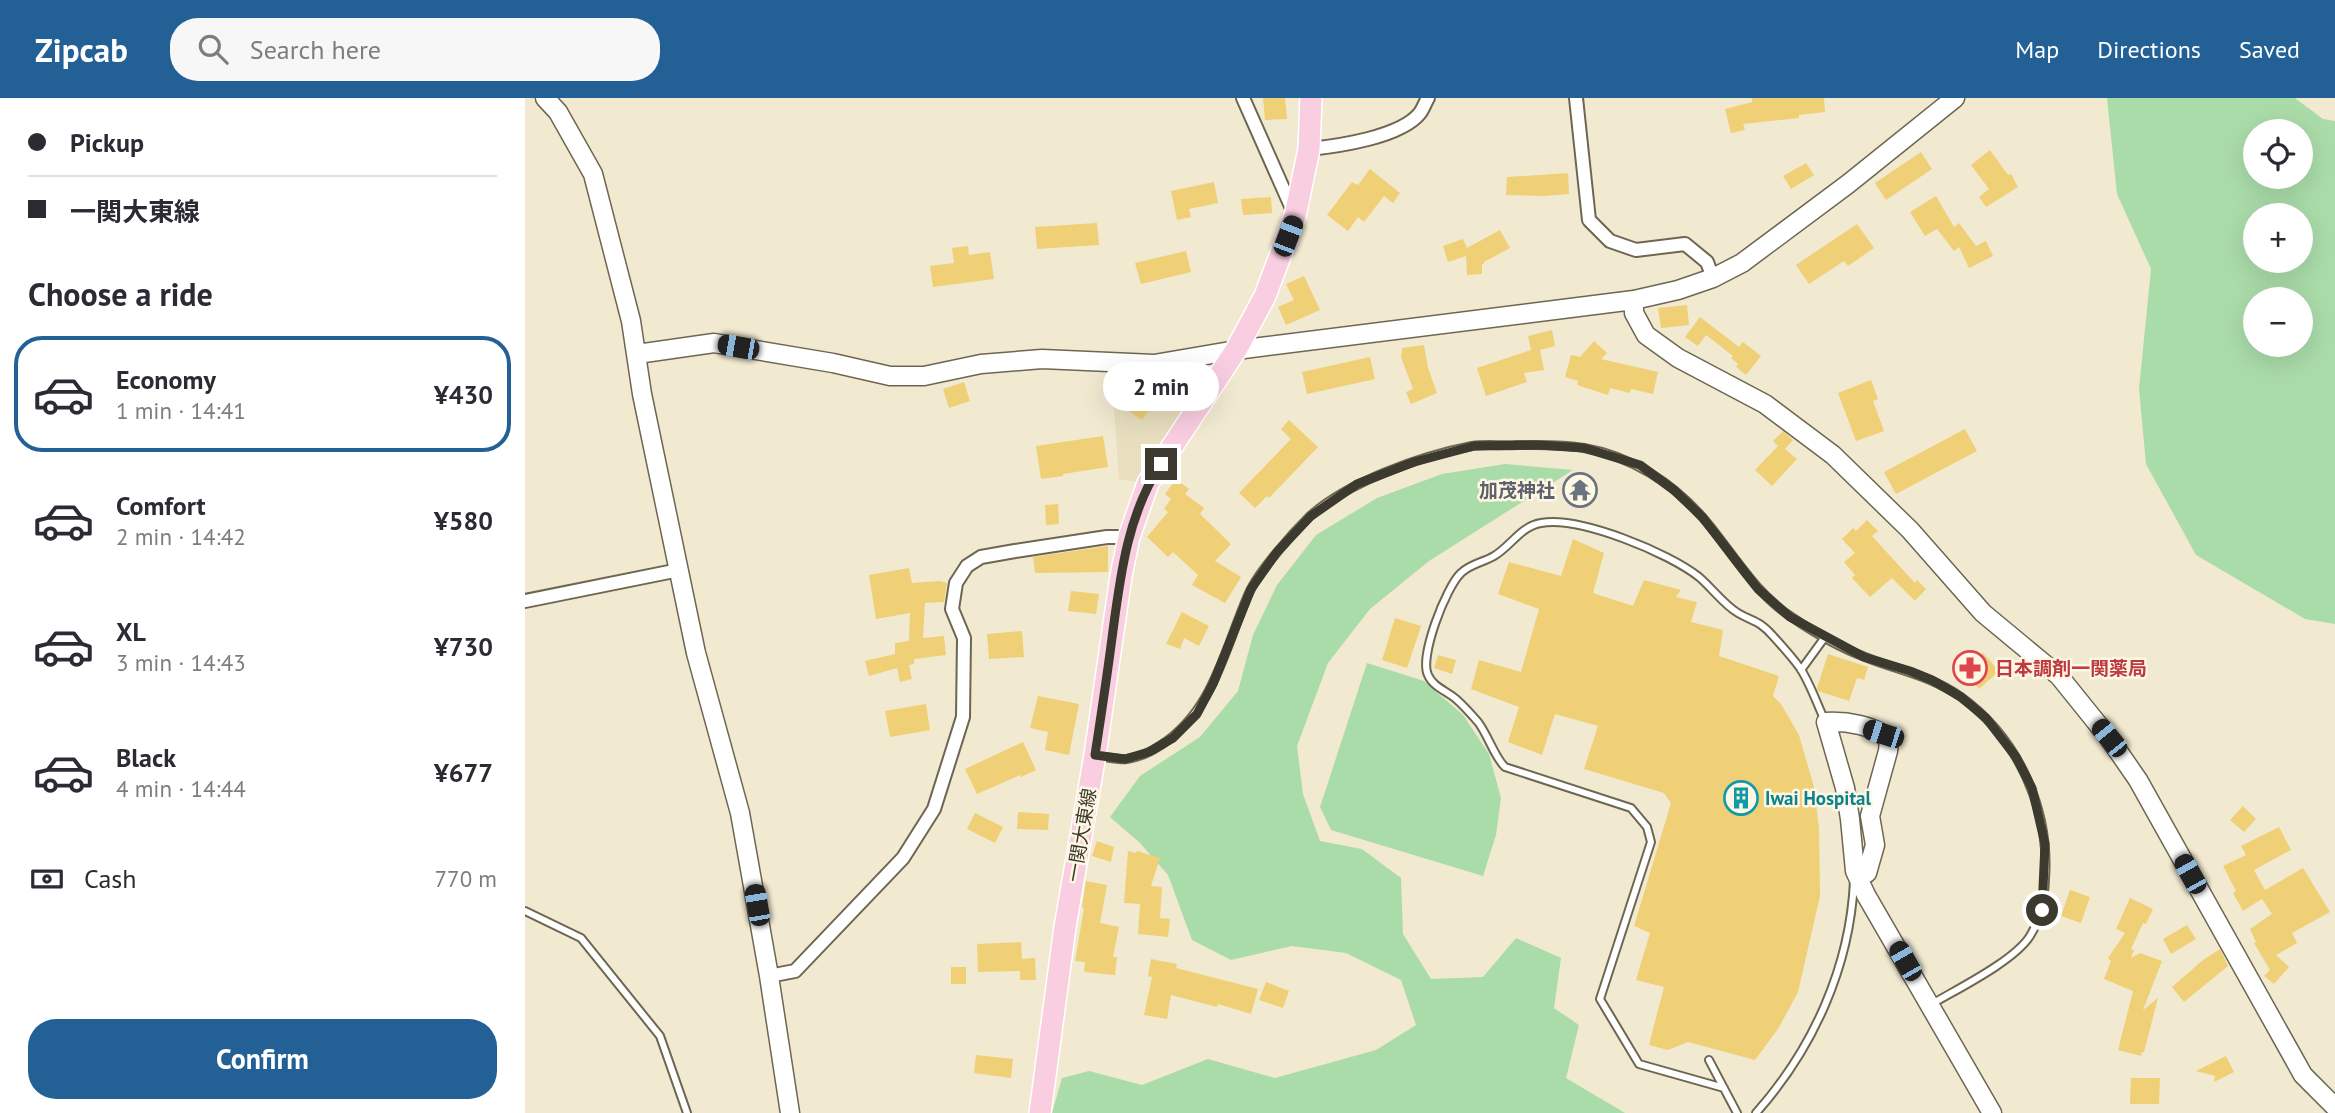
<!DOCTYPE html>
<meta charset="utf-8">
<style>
body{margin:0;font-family:"PT Sans","Noto Sans JP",sans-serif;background:#f7f7f7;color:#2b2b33;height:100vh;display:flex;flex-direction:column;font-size:26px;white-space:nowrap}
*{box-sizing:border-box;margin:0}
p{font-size:23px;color:#7c7c81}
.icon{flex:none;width:38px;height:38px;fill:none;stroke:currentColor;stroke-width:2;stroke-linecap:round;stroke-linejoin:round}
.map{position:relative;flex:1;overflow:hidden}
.sheet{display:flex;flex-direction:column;background:#fff;width:525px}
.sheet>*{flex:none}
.guide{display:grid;align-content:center;height:154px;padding:0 28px;background:#fff}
.tools{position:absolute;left:1718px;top:21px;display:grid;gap:14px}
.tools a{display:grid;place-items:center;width:70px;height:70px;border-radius:50%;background:#fff;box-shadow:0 7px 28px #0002;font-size:35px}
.end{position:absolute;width:32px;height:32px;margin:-16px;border:9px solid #3c392f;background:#fff;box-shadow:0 0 0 4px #fff}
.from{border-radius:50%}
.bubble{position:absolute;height:49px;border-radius:24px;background:#fff;box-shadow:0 7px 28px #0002;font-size:23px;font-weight:700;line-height:49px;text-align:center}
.car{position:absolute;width:21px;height:42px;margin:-21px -10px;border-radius:9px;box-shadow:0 0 5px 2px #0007;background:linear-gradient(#222 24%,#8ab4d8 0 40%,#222 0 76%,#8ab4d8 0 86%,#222 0)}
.guide b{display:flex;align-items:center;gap:24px;height:66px;font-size:26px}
.guide b+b{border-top:2px solid #e1e1e2}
.guide i{width:18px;height:18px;background:#2b2b33}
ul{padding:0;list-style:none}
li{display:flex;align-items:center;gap:21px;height:116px;margin:0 14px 10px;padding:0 14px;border:4px solid transparent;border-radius:28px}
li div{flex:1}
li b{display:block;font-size:26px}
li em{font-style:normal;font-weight:700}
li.current{border-color:#226096}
li>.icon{width:63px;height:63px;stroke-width:1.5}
h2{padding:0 28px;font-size:32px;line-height:84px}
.pay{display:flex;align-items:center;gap:18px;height:77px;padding:0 28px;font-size:26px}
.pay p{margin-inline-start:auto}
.cta{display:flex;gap:14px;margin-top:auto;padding:14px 28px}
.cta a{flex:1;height:80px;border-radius:28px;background:#226096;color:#fff;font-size:28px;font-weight:700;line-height:80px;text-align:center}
header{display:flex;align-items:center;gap:42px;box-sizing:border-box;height:98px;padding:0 35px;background:#226096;color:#fff}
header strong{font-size:33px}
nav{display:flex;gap:38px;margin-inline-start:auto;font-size:24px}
.search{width:490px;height:63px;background:#f7f7f7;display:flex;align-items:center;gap:18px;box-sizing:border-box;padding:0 24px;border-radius:28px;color:#7c7c81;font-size:26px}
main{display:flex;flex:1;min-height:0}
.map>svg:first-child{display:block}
.built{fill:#e9dfbf}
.green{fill:#aadca9;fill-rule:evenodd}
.building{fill:#efd076}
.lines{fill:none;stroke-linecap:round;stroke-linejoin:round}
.lane-casing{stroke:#6d6650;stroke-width:10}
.street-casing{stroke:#6d6650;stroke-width:16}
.secondary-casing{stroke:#6d6650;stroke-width:21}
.primary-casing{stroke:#fff;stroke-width:24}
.lane{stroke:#fff;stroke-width:6}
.street{stroke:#fff;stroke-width:12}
.secondary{stroke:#fff;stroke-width:18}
.primary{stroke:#facee1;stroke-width:21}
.route{stroke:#3c392f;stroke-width:9}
.labels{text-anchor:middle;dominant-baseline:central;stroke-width:5;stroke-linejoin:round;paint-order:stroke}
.worship-label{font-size:19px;font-weight:bold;fill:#5b616d;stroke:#fef7e3;text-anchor:end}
.health-label{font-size:19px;font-weight:bold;fill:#be3a42;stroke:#fef7e3;text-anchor:start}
.culture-label{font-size:19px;font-weight:bold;fill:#0d838f;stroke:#fef7e3;text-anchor:start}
.street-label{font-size:19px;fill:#3c392f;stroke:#fef7e3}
</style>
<header>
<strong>Zipcab</strong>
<div class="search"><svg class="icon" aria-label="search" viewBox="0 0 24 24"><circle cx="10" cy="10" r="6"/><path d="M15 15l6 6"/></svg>Search here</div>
<nav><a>Map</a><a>Directions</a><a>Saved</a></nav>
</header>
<main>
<section class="sheet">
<div class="guide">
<b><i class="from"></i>Pickup</b>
<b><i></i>一関大東線</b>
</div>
<h2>Choose a ride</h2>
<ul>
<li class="current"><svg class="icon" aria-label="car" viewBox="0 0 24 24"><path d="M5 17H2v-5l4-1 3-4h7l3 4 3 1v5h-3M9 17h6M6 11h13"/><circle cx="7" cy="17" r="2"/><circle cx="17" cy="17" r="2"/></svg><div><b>Economy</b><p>1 min · 14:41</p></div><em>¥430</em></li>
<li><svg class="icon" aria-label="car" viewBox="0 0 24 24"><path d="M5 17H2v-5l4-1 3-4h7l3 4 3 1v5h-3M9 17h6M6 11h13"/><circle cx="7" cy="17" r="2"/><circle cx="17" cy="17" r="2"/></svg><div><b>Comfort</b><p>2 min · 14:42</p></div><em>¥580</em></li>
<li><svg class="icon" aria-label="car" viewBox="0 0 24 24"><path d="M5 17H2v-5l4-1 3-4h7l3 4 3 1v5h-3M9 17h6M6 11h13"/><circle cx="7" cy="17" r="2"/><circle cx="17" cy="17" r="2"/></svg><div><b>XL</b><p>3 min · 14:43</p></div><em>¥730</em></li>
<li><svg class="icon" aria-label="car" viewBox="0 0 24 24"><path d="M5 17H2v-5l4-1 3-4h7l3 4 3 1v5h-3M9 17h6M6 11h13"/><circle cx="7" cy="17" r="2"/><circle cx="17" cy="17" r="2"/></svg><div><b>Black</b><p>4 min · 14:44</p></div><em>¥677</em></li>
</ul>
<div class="pay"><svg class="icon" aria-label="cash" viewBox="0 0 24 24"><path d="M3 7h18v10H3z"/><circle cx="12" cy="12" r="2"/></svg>Cash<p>770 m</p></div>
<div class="cta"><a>Confirm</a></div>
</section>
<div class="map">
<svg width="1810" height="1015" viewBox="0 0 1810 1015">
<rect width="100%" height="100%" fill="#f2e9d1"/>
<path class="built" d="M677,266L684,280L639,339L612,384L594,381L587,282L593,273Z"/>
<path class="green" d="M1582,0H1770L1798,21L1810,23V526L1780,521L1671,457L1621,366L1614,291L1626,171L1592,96ZM1776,33V79H1731V33ZM1776,117V163H1731V117ZM1776,201V247H1731V201Z
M980,366L1048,372L904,463L845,511L803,565L772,648L778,696L795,743L837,751L876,780L878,836L906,881L958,879L991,840L1036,860L1029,910L1054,927L1041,980L1100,1015H527L537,980L564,973L617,987L683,961L750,980L851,952L891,927L876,882L821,855L767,848L706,862L667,842L643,777L615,745L585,719L615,678L675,639L713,593L728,537L752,487L791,437L852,400L917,376Z
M842,565L899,583L938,617L964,656L976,700L971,737L958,778L806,732L795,709Z"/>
<path class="building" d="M738,0H760L762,21L740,22Z
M1227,0H1299L1300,14L1274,17V20L1218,26L1220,32L1206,35L1200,11L1227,4Z
M1465,52L1483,77L1486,76L1493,89L1461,109L1454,99L1464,91L1446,67Z
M1396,54L1407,71L1361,102L1350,85Z
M1281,65L1289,77L1266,91L1258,78Z
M845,71L875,95L868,105L859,98L839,124L833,119L823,133L802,117L827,84L833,87Z
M1043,75L1044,96L1018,98L981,97L982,79Z
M689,84L693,105L664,111L666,119L652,122L646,93Z
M1411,98L1429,129L1434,125L1451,148L1461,143L1468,158L1444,170L1434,149L1429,153L1412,131L1400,138L1385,114Z
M746,99L747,115L718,117L716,101Z
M572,125L574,147L512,151L510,129Z
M1332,126L1349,150L1323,168L1319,163L1284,186L1271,167Z
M975,132L985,150L959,164V166H957V176L942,177L941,158L923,164L918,148L938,141L942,150Z
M443,148L444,157L465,154L469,181L408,189L405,168L429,165L427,150Z
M661,153L666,174L616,186L610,165Z
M779,178L795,212L761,227L753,209L769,202L761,186Z
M1162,207L1164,227L1136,230L1133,210Z
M1175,219L1214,249L1218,244L1236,258L1221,277L1211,269L1213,266L1206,260L1208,258L1181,237L1173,248L1160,239Z
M1027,232L1030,248L1015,252L1019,272L999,275L1002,284L961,298L952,270L1006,252L1003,238Z
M1069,243L1082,255L1076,261L1133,274L1128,296L1106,291L1105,295L1085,290L1083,297L1052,287L1053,283L1040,279L1046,257L1055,259Z
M899,247L903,270L912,295L886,306L881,294L888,291L876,259L877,250Z
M845,259L850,281L782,296L777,274Z
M617,281L637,294L617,322L598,309Z
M1346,282L1353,301L1348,303L1359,333L1331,343L1313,295Z
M439,284L445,303L424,310L418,291Z
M764,322L793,349L744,400L742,398L730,410L714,395L766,341L756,331Z
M1440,331L1452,353L1371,396L1359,374Z
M1258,333L1268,342L1260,351L1272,361L1247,388L1230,372L1253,348L1248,343Z
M578,338L583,369L538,376V378L516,381L511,348Z
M651,381L664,391L660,396L679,410L675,416L706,446L690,463L716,479L700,505L667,487L673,477L648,454L643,459L622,439L643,414L639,411L646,401L640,396Z
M533,406L534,426L521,427L520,407Z
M1342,422L1353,433L1347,438L1390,485L1392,482L1401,491L1390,503L1367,480L1345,499L1327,480L1330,477L1319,464L1330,455L1317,441L1328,430L1331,433Z
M1048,441L1079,455L1068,495L1108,508L1119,482L1156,492L1151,499L1172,504L1166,524L1198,532L1194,558L1254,578L1248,598L1256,606L1274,637L1289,689L1294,730L1295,798L1273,894L1253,931L1230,962L1163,944L1143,952L1124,947L1139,889L1111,882L1125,835L1109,828L1146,705L1139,695L1059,671L1073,628L1030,616L1017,657L983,644L994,609L946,591L954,562L996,574L1014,511L973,496L984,464L1036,478Z
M583,448V474L510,475L508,459Z
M384,470L387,485L415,483L422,485L419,504L400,505L398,540L419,538L421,557L389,561V566L384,567L387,581L375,584L372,570L344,578L340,563L370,556V545L384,543L385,515L351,521L344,477Z
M546,493L574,496L571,516L543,513Z
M657,514L684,528L674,548L659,540L655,551L641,546Z
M870,520L896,528L882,570L857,562Z
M497,533L499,559L464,561L462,536Z
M1458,555L1474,573L1454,591L1438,573Z
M1303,556L1343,569L1339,582L1332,580L1324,603L1293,593L1292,590Z
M913,557L931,562L927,576L909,570Z
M513,598L554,606L544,657L520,652L523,634L505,630Z
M401,606L405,632L365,639L360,613Z
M498,644L511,672L496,679L495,677L452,696L440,671Z
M1718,708L1731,721L1719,734L1705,722Z
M493,714L524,716L523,732L492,731Z
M450,715L478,729L470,745L442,731Z
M1754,729L1766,752L1729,772L1740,792L1778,770L1805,814L1767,835L1772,845L1751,857L1764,869L1749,886L1739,878L1745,872L1729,845L1731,844L1725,831L1747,816L1737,801L1718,813L1708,795L1711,793L1698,768L1721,757L1716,748Z
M572,743L589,749L586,764L567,758Z
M603,753L611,755L612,753L635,760L626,788L637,789L635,820L645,821L643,839L613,836L615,806L599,805Z
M561,783L582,787L575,825L594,829L588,859H592L590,877L559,874L560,864L550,863L559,810L557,809Z
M1545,792L1565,799L1556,825L1536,818Z
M1605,800L1628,811L1621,826L1618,825L1606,851L1609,852L1606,860L1615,855L1637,863L1618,912L1633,900L1619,954H1617L1616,958L1593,952L1608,893L1579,881L1586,863L1583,860L1600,835L1591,831Z
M1662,827L1671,841L1646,856L1638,841Z
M496,844L497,861L510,860L511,882H495V873L453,874L452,846Z
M1695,851L1703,868L1659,904L1647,889L1678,862Z
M626,861L652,866L651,870L733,891L726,916L693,906L692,909L646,897L642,921L619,917L627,879L623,878Z
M426,869H441V886H426Z
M741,884L764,893L758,910L734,902Z
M451,957L488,961L486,980L449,975Z
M1701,958L1709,974L1689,984L1690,978L1671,973Z
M1606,980H1635L1634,1006H1605Z"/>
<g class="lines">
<g class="lane-casing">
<path id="lane" d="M1276,572L1300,539
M572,658C582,659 593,662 602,661C614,659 626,654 636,647C689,613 700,549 724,495C731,480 743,465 754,452C763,441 774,429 784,419C822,384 896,358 947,348C961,346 977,348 992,347C1014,347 1038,346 1059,350C1106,358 1148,385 1179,421C1208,455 1229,495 1268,520C1290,535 1316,550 1340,559C1375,573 1404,577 1436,599C1494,641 1525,712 1520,781C1519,803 1516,820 1505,838C1489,863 1434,890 1407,906
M0,813L56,840L135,938L162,1015
M1184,962L1212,1015
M1199,990L1114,966L1075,901L1126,744L1122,729L1106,710L980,669C970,660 963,637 953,624C946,616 939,608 931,601C922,593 908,589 903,577C894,559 921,489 936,475C945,466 959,464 969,458C986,448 996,428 1016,425C1055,418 1144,455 1174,479C1187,490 1199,507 1213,515C1228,524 1234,522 1248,538C1257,548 1267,559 1275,570C1285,585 1292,606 1300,623
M1231,1015C1288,951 1325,869 1329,783"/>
</g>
<g class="street-casing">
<path id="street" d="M718,0L769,115
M1051,0L1064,122L1085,143L1111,152L1160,146L1182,164L1188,180
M784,51C814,48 876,39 895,15C898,11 900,5 903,0
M0,503L154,472
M244,878L270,873L378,760L409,711L438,619L439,540L427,511L431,485L442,468L456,459L490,453L582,439H604"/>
</g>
<g class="secondary-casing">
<path id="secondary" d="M20,0L33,14L68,76L106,223L117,296L171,555L215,715L244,878L265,1015
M1109,202V215L1121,237L1153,260L1240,306L1308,357L1385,432L1458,515L1534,578L1584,640L1613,682L1778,977L1810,1009
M112,256L189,245L308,265L365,278H399L456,266L517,261L629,266L711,252L1109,202L1153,192L1188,180L1217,165L1323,86L1430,0
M1330,773L1342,775L1350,747L1345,718L1363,653L1364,642C1351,627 1320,623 1301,624L1320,690L1325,721L1330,773L1341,797L1467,1015"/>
</g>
<g class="primary-casing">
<path id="primary" d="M515,1015L540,829L570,657L596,478L604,439L623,385L711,252L740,198L770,118L784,51L786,0"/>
</g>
<use href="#lane" class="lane"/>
<use href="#street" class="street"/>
<use href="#secondary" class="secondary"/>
<use href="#primary" class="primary"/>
</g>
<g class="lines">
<path class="route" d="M636,366C602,417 595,480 587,540C582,579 576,618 570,657L600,661L624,654L648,640L672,616L688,586L726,491L752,454L786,418L832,386L889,364L949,348L1013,347L1059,350L1115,367L1149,392L1178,420L1233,491L1265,519L1339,559L1385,573L1407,582L1436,599L1461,620L1491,659L1507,690L1520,746L1517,812"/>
</g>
<defs>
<g id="temple-ring" transform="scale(1.75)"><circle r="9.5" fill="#fef7e3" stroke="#6b7280" stroke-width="1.5"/><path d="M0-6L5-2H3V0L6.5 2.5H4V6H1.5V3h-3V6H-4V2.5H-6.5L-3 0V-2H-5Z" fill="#6b7280"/></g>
<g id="pharmacy-ring" transform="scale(1.75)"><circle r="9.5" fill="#fef7e3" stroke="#e0444e" stroke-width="1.5"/><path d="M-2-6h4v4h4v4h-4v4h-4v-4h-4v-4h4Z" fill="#e0444e"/></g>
<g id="building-ring" transform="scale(1.75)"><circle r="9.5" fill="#fef7e3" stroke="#0f9aa8" stroke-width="1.5"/><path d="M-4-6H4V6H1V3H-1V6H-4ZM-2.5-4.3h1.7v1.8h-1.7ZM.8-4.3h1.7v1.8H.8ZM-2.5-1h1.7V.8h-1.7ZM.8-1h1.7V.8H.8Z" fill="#0f9aa8"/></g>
</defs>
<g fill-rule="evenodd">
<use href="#temple-ring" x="1055" y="392"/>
<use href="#pharmacy-ring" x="1445" y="570"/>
<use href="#building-ring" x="1216" y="700"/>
</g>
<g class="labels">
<g class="worship-label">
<text x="1030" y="392">加茂神社</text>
</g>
<g class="health-label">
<text x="1470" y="570">日本調剤一関薬局</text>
</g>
<g class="culture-label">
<text x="1240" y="700">Iwai Hospital</text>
</g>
<g class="street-label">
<text transform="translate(556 737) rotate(-80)">一関大東線</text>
</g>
</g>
</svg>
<div class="tools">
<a><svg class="icon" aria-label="locate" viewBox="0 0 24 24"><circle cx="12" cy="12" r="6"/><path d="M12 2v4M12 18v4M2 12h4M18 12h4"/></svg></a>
<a>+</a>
<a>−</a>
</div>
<i class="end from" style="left:1517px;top:812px"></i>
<i class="end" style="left:636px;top:366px"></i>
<div class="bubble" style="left:578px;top:264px;width:116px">2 min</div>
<i class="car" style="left:763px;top:138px;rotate:21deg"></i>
<i class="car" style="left:213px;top:249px;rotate:280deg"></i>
<i class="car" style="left:1358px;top:636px;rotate:288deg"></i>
<i class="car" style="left:1584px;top:640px;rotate:321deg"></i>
<i class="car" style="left:1665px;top:776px;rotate:331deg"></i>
<i class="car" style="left:232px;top:807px;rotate:350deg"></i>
<i class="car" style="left:1380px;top:863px;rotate:330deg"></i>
</div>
</main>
